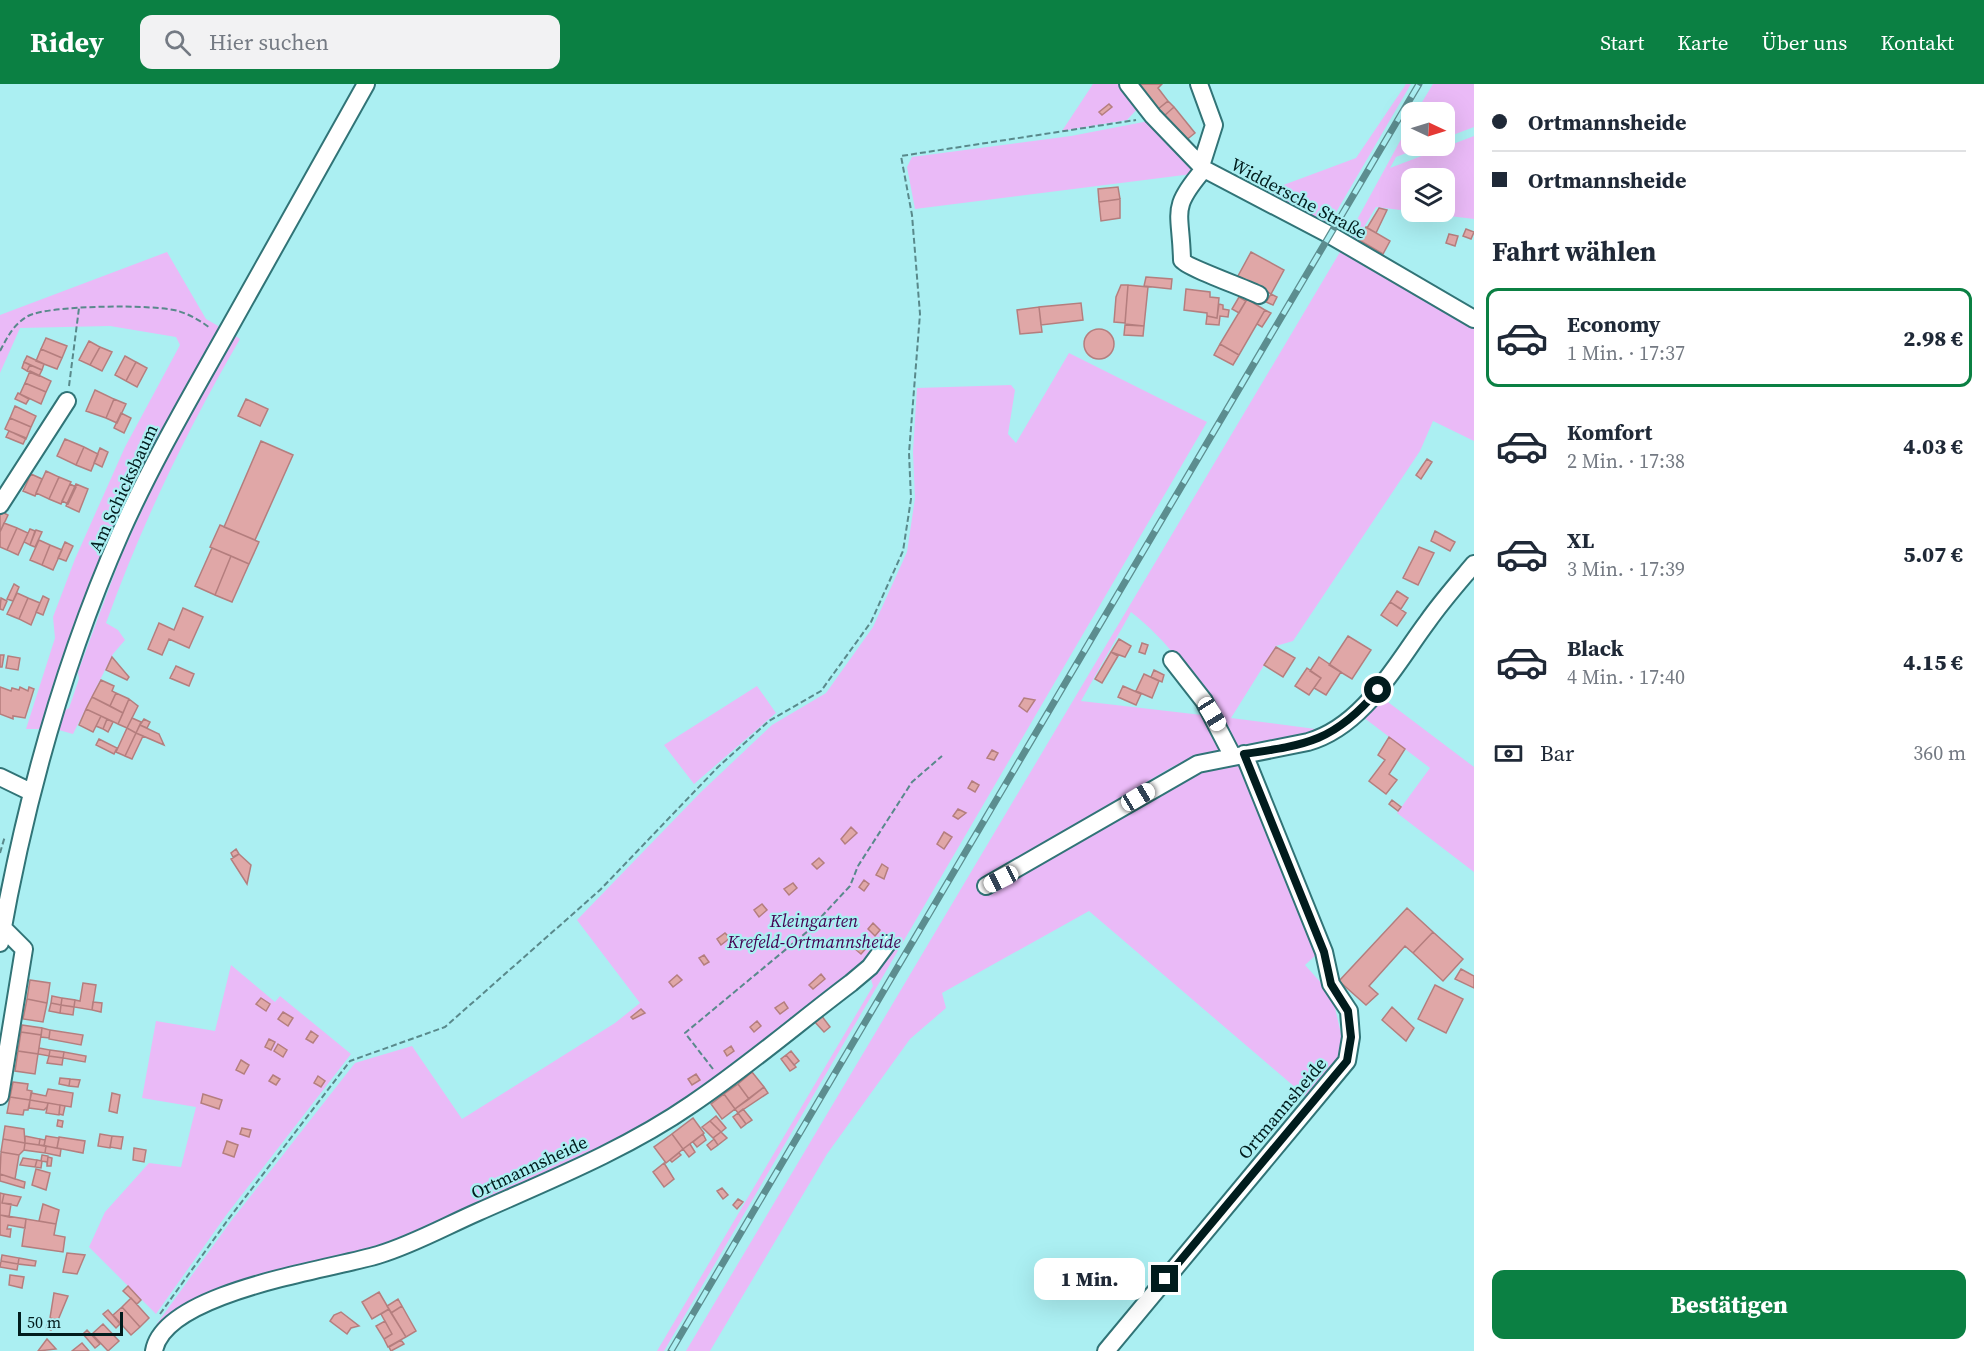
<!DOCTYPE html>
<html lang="de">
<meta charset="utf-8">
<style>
body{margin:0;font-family:"Source Serif 4",serif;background:#f2f2f3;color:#1f2937;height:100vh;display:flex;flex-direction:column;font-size:22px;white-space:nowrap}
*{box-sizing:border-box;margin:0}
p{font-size:20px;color:#747a83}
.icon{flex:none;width:33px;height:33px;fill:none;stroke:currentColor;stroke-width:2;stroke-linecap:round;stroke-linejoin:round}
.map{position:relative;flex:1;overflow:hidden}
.drawer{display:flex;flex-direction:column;background:#fff;width:510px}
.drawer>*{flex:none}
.guide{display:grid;align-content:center;height:132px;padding:0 18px;background:#fff}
.needle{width:39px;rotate:94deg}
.tools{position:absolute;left:1401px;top:18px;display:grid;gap:12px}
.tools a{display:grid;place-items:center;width:54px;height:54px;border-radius:12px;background:#fff;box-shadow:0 6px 24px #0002;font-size:30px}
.scale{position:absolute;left:18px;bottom:15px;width:105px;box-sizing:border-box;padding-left:6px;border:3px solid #011c1d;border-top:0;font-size:16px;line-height:21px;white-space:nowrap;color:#011c1d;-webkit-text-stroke:4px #abeff2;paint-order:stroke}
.end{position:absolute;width:27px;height:27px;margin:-14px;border:8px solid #011c1d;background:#fff;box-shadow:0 0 0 3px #fff}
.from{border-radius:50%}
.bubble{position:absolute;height:42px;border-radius:12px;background:#fff;box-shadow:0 6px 24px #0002;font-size:20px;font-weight:800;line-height:42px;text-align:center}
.car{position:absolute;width:18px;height:36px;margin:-18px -9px;border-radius:8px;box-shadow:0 0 4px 2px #0007;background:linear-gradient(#fff 24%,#345 0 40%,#fff 0 76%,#345 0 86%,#fff 0)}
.guide b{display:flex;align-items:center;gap:21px;height:57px;font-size:22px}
.guide b+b{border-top:2px solid #e0e1e3}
.guide i{width:15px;height:15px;background:#1f2937}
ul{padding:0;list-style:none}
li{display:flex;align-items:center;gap:18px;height:99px;margin:0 12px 9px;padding:0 6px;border:3px solid transparent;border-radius:12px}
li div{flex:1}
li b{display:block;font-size:22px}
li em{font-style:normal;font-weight:800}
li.on{border-color:#0b8043}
li>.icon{width:54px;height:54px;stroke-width:1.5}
h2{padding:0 18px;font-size:27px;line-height:72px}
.pay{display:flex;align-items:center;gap:15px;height:66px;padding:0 18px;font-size:22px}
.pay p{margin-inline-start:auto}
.primary-button{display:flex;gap:12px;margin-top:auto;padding:12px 18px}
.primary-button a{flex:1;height:69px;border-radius:12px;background:#0b8043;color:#fff;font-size:24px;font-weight:800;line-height:69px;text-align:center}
header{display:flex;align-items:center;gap:36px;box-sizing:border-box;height:84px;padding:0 30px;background:#0b8043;color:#fff}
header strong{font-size:28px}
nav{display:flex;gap:33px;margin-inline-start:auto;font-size:21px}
.search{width:420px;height:54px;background:#f2f2f3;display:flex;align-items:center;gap:15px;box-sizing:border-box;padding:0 21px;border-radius:12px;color:#747a83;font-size:22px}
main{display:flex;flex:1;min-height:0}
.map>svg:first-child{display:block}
.green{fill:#eabaf7;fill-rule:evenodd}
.building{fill:#e0a7a7;stroke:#b47e7e;stroke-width:1.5}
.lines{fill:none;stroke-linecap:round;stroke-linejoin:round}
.minor-casing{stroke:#317477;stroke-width:20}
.path{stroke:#59898b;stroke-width:2;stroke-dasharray:6 3;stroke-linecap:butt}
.minor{stroke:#fff;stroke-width:16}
.rail-casing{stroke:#5c8d8f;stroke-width:7}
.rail{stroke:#abeff2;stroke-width:4.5;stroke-dasharray:14;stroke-linecap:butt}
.route{stroke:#011c1d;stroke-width:8}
.labels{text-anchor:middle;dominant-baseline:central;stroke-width:4.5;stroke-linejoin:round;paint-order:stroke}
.street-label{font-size:18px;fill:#011c1d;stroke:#abeff2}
.park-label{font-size:18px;font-style:italic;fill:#430251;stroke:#abeff2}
</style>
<header>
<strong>Ridey</strong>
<div class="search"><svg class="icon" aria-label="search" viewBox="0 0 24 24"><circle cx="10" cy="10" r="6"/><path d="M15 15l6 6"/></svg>Hier suchen</div>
<nav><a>Start</a><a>Karte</a><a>Über uns</a><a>Kontakt</a></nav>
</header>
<main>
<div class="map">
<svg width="1474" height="1267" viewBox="0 0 1474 1267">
<rect width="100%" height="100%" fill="#abeff2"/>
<path class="green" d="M1093,0H1121L1140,22L1127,36L1062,47Z
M1406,0H1411L1328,142L1262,109L1356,74Z
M1433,0H1474V43L1445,54L1444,28H1416Z
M1154,36L1200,89L915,125L907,83L912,73L1071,52Z
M1411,37L1412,62H1425L1396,73L1390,84L1474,52V135L1376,123L1355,158L1347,154ZM1412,94H1444V128H1412Z
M167,168L206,235L220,243L81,531L40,645H26L55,554L53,533L75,475L125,363L180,261L176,253L110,242L20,244L0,289V231Z
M1340,168L1382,186L1474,239V357L1433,337L1420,367L1293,557L1276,562L1231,634L1323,646L1222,665L1172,683L982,796L1185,693L1235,675L1250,705L1317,870L1305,881L1332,911L1342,954L1341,968L1334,986L1310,1016L1089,827L942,909L946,924L910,955L827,1070L710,1267H686ZM1131,528C1168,557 1194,594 1219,633L1081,617Z
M234,251L240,255C187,346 142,439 106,539L118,546L125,556L113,570L73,650L59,646L65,626L69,624L79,595L78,588L121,472L162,383Z
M1069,269L1207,338L664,1267H657L873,902L869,889L895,857L887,852L871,873L855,887L687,1014L618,1054L480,1120L378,1164L328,1179L234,1198L185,1219L156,1241L231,1137L355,979L412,962L462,1035L615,939L640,919L577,836L701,708L772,641L826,609L873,543L907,468L915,414L913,368L917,304L1011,301L1015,306L1008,350L1016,359Z
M757,602L776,629L694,700L664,661Z
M1380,612L1474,683V788L1397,729L1430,684L1363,633Z
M231,881L275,918L280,912L351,970L227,1130L156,1230L89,1163L105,1128L149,1079L181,1083L196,1023L142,1014L156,937L215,947Z"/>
<path class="building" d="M1137,0H1162L1158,4L1168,17L1158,25Z
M1168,17L1174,23L1164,32L1158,25Z
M1109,20L1112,23L1102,31L1099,28Z
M1174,23L1195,49L1185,57L1164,32Z
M1118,103L1120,115L1099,118L1098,105Z
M1120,115V134L1101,137L1099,118Z
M1379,124L1387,126L1376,149L1367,144Z
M1366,143L1390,157L1383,170L1359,156Z
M1466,145L1474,148L1471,155L1463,152Z
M1449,150L1458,152L1455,162L1446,159Z
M1251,168L1284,186L1271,210L1238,192Z
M1146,193L1172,195L1171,205L1144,202Z
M1121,201H1128L1125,239L1114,238L1116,213Z
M1128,201L1148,203L1144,242L1125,240Z
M1186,205L1210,208V213L1219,214L1217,234L1207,232V229L1184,226Z
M1271,210L1277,213L1273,221L1266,218Z
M1239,213L1246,217L1239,229L1232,225Z
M1247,215L1265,226L1239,271L1220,260Z
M1081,219L1083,236L1041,241L1039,223Z
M1219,220L1223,221V225L1229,226L1228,233L1220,232L1219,241L1206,240L1207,232L1217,234Z
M1039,223L1042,248L1020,250L1017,226Z
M1265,226L1271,229L1262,243L1257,240Z
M1125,241L1144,242L1143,252L1124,251Z
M1084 260a15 15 0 1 1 30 0a15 15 0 1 1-30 0Z
M46,254L67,262L62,274L41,265Z
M89,257L100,263L90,281L79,276Z
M1220,260L1239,271L1233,281L1214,271Z
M100,263L112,268L102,287L90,281Z
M41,265L62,274L57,285L36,277Z
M27,272L44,280L42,286L24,278Z
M125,272L136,278L126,297L115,291Z
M24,278L30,281L27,287L22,284Z
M136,278L147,284L137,303L126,297Z
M30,281L42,286L39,292L27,287Z
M30,287L51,297L46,308L25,299Z
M25,299L46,308L41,320L20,310Z
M95,306L114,315L106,334L86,327Z
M18,309L29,315L26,320L15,315Z
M114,315L126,320L117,339L106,334Z
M246,315L268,325L260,342L238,332Z
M15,322L36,332L31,343L10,334Z
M121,329L131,334L124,349L114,344Z
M10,334L31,343L26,355L5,345Z
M9,347L26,354L23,360L6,353Z
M65,355L84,363L76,381L57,372Z
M261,357L293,371L255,456L224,443Z
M84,363L98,370L91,387L76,381Z
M100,364L108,368L102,383L94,379Z
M1427,375L1432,378L1421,395L1416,391Z
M46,387L59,393L49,415L36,409Z
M31,390L42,395L35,412L23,407Z
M59,393L71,398L61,420L49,415Z
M70,400L76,403L68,420L62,417Z
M76,400L88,405L79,428L66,422Z
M2,428L8,431L0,448V431Z
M4,439L17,444L7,466L0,463V448Z
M220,441L259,458L249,480L210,463Z
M17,444L28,449L18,471L7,466Z
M30,445L35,447L30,461L24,458Z
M36,446L42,448L35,463L30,461Z
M1435,447L1455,458L1450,467L1431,457Z
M39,456L50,461L42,481L30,476Z
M65,458L73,462L66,477L58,474Z
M50,461L62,466L53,486L42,481Z
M1419,463L1434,469L1418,501L1403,494Z
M212,464L231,472L215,511L195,502Z
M231,472L249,480L232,518L215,511Z
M14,500L19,503L13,517L7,515Z
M1397,507L1408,514L1401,525L1390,518Z
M17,509L28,514L19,535L7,530Z
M43,512L49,515L43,531L36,528Z
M1,514L7,517L3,526L0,525Z
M28,514L40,519L31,541L19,535Z
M1390,518L1406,529L1397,542L1381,531Z
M183,524L203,533L189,564L169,555L162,571L148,565L159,539L174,546Z
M1348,552L1371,566L1352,595L1329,581Z
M1119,555L1131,562L1125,573L1111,568Z
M1142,559L1148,561L1145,570L1139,568Z
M1276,563L1295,574L1283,593L1264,581Z
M1111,568L1118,572L1102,599L1095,595Z
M0,571H4L2,583H0Z
M8,572L20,574L18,586L6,584Z
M112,573L129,593L127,596L106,586Z
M1319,573L1341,588L1326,611L1314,604L1321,594L1310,587Z
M176,582L194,590L189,602L170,594Z
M1307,584L1321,594L1309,611L1295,602Z
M1154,586L1164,591L1162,598L1151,593Z
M1144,590L1159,597L1152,614L1136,607Z
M101,596L114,602L112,607L116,609L110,622L92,613Z
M1123,602L1141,610L1136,621L1118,613Z
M0,603L11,607L12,604L19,606L20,603L28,607L29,603L34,605L25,634L13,632V635L0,630Z
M116,609L129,615L123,629L110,622Z
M92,613L123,629L118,640L86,625Z
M1024,614L1035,616L1027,628L1019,622Z
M129,615L138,622L127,644L118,640Z
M86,625L101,632L93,648L79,641Z
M101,632L107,635L103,645L96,642Z
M132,634L141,638L136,649L127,644Z
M107,635L113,638L108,648L103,645Z
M144,635L150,638L147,644L140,641Z
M140,641L159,650L164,661L136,649Z
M127,644L136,649L125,672L116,668Z
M136,649L143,652L132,675L125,672Z
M1389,653L1405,665L1389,690L1397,696L1386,710L1369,697L1385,676L1378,671Z
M99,655L117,664L114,670L96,661Z
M992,666L998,669L994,676L987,674Z
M972,697L979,701L975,708L968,704Z
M1392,716L1401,723L1398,727L1389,720Z
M958,725L966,729L958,735L953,732Z
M851,743L857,749L845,760L841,755Z
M944,748L952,753L944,765L937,760Z
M236,765L239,770L233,773L231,769Z
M239,770L251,781L247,800L231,775Z
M819,774L824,779L817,785L812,780Z
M882,780L888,784L884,795L876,791Z
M864,796L869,800L864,807L859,803Z
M793,799L797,804L789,811L784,805Z
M762,820L767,826L759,833L754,826Z
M1407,824L1433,848L1413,869L1405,862L1369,902L1378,910L1366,921L1339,897Z
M873,839L880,846L875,852L868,845Z
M1433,848L1463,875L1443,897L1413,869Z
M725,849L730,854L721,861L717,855Z
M864,853L870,860L861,870L854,864Z
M704,871L709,878L704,881L699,874Z
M1461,885L1474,892V904L1455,895Z
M821,890L825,895L813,905L809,901Z
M677,891L682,896L673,903L669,898Z
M30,896L50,899L47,919L27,915Z
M83,899L96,901L92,926L74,923L75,916L80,917Z
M1435,901L1463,915L1446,949L1418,935Z
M52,912L62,914L61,921L51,919Z
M62,914L75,916L74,923L61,921Z
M261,914L270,920L266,927L256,920Z
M27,915L47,919L43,938L23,935Z
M93,918L102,919L101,928L92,926Z
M784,918L788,924L780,930L775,924Z
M51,919L61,921L60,929L49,927Z
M61,921L74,923L73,931L60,929Z
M1392,923L1414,944L1406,957L1382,936Z
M641,925L645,929L633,935L631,933Z
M283,928L293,934L288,942L278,935Z
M821,931L830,943L824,948L814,937Z
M757,937L761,942L754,948L750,943Z
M22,941L42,944L41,951L21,948Z
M42,944L50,946L49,954L41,953Z
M50,946L83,951L81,961L49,955Z
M311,947L318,952L313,959L306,955Z
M21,948L41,951L38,970L18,967Z
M269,955L275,958L271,966L265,963Z
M278,960L287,966L283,973L274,967Z
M731,962L734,967L727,972L724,967Z
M39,964L50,966L49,972L38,970Z
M50,966L64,968L63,974L49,972Z
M18,967L38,970L35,990L15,987Z
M791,967L799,977L794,981L786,971Z
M64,968L86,972L85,978L63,974Z
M786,971L796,983L790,987L781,975Z
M49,972L63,974L62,981L47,979Z
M241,976L249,981L244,990L236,986Z
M752,988L764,1003L749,1015L738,1000Z
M696,990L700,996L692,1001L688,995Z
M273,991L280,995L276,1001L269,997Z
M318,992L325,997L321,1003L314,999Z
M60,994L70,995L69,1002L59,1000Z
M70,995L80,996L78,1003L69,1002Z
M13,998L28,1000L27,1006L32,1007L30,1016L10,1013Z
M738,1000L749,1015L735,1025L724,1010Z
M764,1003L768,1009L738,1029L735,1025Z
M48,1005L73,1009L71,1023L30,1016L31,1009L46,1012Z
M112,1009L120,1011L117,1029L109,1027Z
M203,1010L222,1016L219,1025L201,1019Z
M724,1010L735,1025L722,1035L711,1020Z
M10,1013L30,1016L28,1026H24L23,1031L7,1029Z
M30,1016L48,1019L47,1023L44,1026L29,1024Z
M48,1019L60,1021L59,1031L46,1029Z
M60,1021L65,1022L63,1031L59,1030Z
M743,1025L752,1036L746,1040L738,1029Z
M738,1029L746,1040L741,1044L733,1033Z
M716,1032L726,1044L721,1048L710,1037Z
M693,1034L704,1049L683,1065L672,1050Z
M58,1036L63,1037L62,1043L57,1042Z
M710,1037L721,1048L713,1054L702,1043Z
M5,1042L24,1045L25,1059L3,1055Z
M242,1044L251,1046L249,1053L240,1050Z
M721,1048L727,1054L718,1061L713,1054Z
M100,1050L112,1052L110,1064L98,1062Z
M672,1050L683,1065L666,1079L654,1063Z
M703,1050L706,1056L697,1063L693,1058Z
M25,1052L40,1055L39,1061L25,1059Z
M46,1052L59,1054L57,1064L44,1062Z
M112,1052L123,1053L121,1065L110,1063Z
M59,1053L85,1057L83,1069L57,1064Z
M3,1055L25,1059L24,1066L19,1071L1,1068Z
M40,1055L45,1056L44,1062L39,1061Z
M714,1055L718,1061L711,1066L707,1061Z
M227,1057L238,1061L234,1073L223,1069Z
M25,1059L46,1062L45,1069L24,1066Z
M690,1060L695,1068L689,1073L683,1065Z
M46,1062L61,1065L60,1072L45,1069Z
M134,1064L146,1066L144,1078L133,1076Z
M1,1068L19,1071L15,1095L0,1090Z
M679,1069L681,1071L672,1078L670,1076Z
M42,1071L48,1072L47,1082V1078L41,1077Z
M48,1073L52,1074L51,1082H47Z
M23,1074L37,1076L35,1083L20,1081Z
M37,1076L42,1077L41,1084L35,1083Z
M664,1079L674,1095L664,1103L653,1088Z
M36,1085L50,1089L46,1106L32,1101Z
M0,1090L25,1098L24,1104L0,1097Z
M722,1104L728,1111L723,1115L717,1107Z
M0,1109L4,1110L2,1119L11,1120L9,1133L0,1131Z
M4,1110L21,1113L17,1122L2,1119Z
M738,1115L743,1118L737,1125L733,1121Z
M43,1120L59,1126L56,1140L39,1137Z
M0,1131L26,1135L25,1144L8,1141L7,1145H11L10,1153L0,1151Z
M26,1135L56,1140L54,1151L65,1153L63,1168L22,1162Z
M67,1169L85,1171L77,1190L63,1188Z
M2,1171L19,1174L18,1180L1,1177Z
M19,1174L36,1177L35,1182L18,1180Z
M1,1177L18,1180L17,1186L0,1183Z
M10,1191L24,1193L22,1204L9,1201Z
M128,1202L141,1216L137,1220L123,1207Z
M379,1208L389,1225L372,1235L362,1218Z
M54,1209L68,1212L58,1236L50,1234Z
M131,1214L149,1234L140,1243L122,1223Z
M398,1215L402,1222L391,1229L387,1222Z
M402,1222L416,1247L406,1253L391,1229Z
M122,1223L140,1243L131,1251L113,1231Z
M389,1225L406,1253L388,1263L384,1255L392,1250L381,1230Z
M108,1226L120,1240L116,1244L103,1230Z
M341,1228L359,1242L351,1244L347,1250L330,1237L334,1231Z
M50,1234L58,1236L55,1244L52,1243L51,1246L46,1244Z
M385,1237L392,1250L384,1255L376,1242Z
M103,1240L119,1257L108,1267L92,1250Z
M87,1246L100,1260L95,1264L83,1250Z
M47,1255L56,1265L38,1267Z
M401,1256L404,1260L391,1267L389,1263Z
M82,1259L89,1267H72Z"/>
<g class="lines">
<g class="minor-casing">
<path id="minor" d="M1128,0L1153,32L1204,85L1330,151L1474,235
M1199,0L1214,41L1201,82
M1204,85C1169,126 1181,126 1182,176C1186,183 1245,204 1259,211
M0,421L67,317
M1172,576L1204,617L1232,671
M0,693L31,708
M986,802L1198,680L1308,658C1364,642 1395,581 1428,537C1442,517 1458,499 1474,480
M0,859C25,718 63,579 121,448C151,381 187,319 223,255C270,170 318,85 366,0
M0,1012L24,865L3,844
M154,1267C164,1208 328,1186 378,1171C412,1161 446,1142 478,1128C550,1096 627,1065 692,1020C747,983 798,939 851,899L870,883L887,860
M1106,1267L1347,977L1351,953L1349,927L1331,900L1324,868L1244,670"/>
</g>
<path class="path" d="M0,267C8,252 13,241 28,232C48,221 155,220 178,227C189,230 201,237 210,244
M69,302L79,224
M0,769L5,752
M713,985L685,949L808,847L850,802L858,782L912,698L942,672
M160,1230L227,1137L350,977L445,943L600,806L718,683L769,637L821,607L871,538L903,467L911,415L909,369L920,230L912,131L901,72L1136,36"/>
<use href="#minor" class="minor"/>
<g class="rail-casing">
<path id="rail" d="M671,1267L1419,0"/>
</g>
<use href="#rail" class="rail"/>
</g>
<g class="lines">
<path class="route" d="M1165,1195L1347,977L1351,953L1348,927L1331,900L1324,868L1244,670C1307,661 1335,657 1378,606"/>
</g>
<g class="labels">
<g class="street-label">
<text transform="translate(1299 114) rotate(28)">Widdersche Straße</text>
<text transform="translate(123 404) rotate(-65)">Am Schicksbaum</text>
<text transform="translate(1282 1024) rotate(-50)">Ortmannsheide</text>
<text transform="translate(529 1083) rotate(-25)">Ortmannsheide</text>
</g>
<g class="park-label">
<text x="814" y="836">Kleingarten<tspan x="814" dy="21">Krefeld-Ortmannsheide</tspan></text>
</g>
</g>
</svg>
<div class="tools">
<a><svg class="needle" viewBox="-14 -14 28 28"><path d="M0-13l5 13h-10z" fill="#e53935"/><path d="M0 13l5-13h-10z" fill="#747a83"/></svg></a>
<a><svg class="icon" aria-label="layers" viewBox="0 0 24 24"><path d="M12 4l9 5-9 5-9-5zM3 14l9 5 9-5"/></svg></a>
</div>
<div class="scale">50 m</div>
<i class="end from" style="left:1378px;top:606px"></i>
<i class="end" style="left:1165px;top:1195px"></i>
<div class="bubble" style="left:1034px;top:1174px;width:111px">1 Min.</div>
<i class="car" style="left:1212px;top:630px;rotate:148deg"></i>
<i class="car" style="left:1138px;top:713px;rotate:59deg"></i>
<i class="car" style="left:1001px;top:795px;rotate:243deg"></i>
</div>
<section class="drawer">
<div class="guide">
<b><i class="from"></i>Ortmannsheide</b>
<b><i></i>Ortmannsheide</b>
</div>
<h2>Fahrt wählen</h2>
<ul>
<li class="on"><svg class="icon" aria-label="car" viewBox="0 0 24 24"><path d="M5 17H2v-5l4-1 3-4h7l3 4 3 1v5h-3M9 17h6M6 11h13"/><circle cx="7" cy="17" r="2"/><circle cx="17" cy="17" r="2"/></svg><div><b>Economy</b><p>1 Min. · 17:37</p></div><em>2.98 €</em></li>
<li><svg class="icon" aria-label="car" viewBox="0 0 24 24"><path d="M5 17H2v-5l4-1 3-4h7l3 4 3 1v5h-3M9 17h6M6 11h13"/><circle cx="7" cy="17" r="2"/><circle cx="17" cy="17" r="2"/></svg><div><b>Komfort</b><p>2 Min. · 17:38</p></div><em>4.03 €</em></li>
<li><svg class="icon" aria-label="car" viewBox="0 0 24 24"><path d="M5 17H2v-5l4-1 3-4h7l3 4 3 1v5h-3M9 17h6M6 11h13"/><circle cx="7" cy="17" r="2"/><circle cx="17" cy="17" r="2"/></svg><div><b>XL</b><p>3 Min. · 17:39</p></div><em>5.07 €</em></li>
<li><svg class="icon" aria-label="car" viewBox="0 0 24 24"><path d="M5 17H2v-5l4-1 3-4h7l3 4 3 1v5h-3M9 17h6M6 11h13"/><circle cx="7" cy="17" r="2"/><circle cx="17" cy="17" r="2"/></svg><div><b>Black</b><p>4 Min. · 17:40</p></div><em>4.15 €</em></li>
</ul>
<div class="pay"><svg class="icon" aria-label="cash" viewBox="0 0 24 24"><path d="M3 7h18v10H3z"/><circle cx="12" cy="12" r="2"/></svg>Bar<p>360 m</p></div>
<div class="primary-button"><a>Bestätigen</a></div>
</section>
</main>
